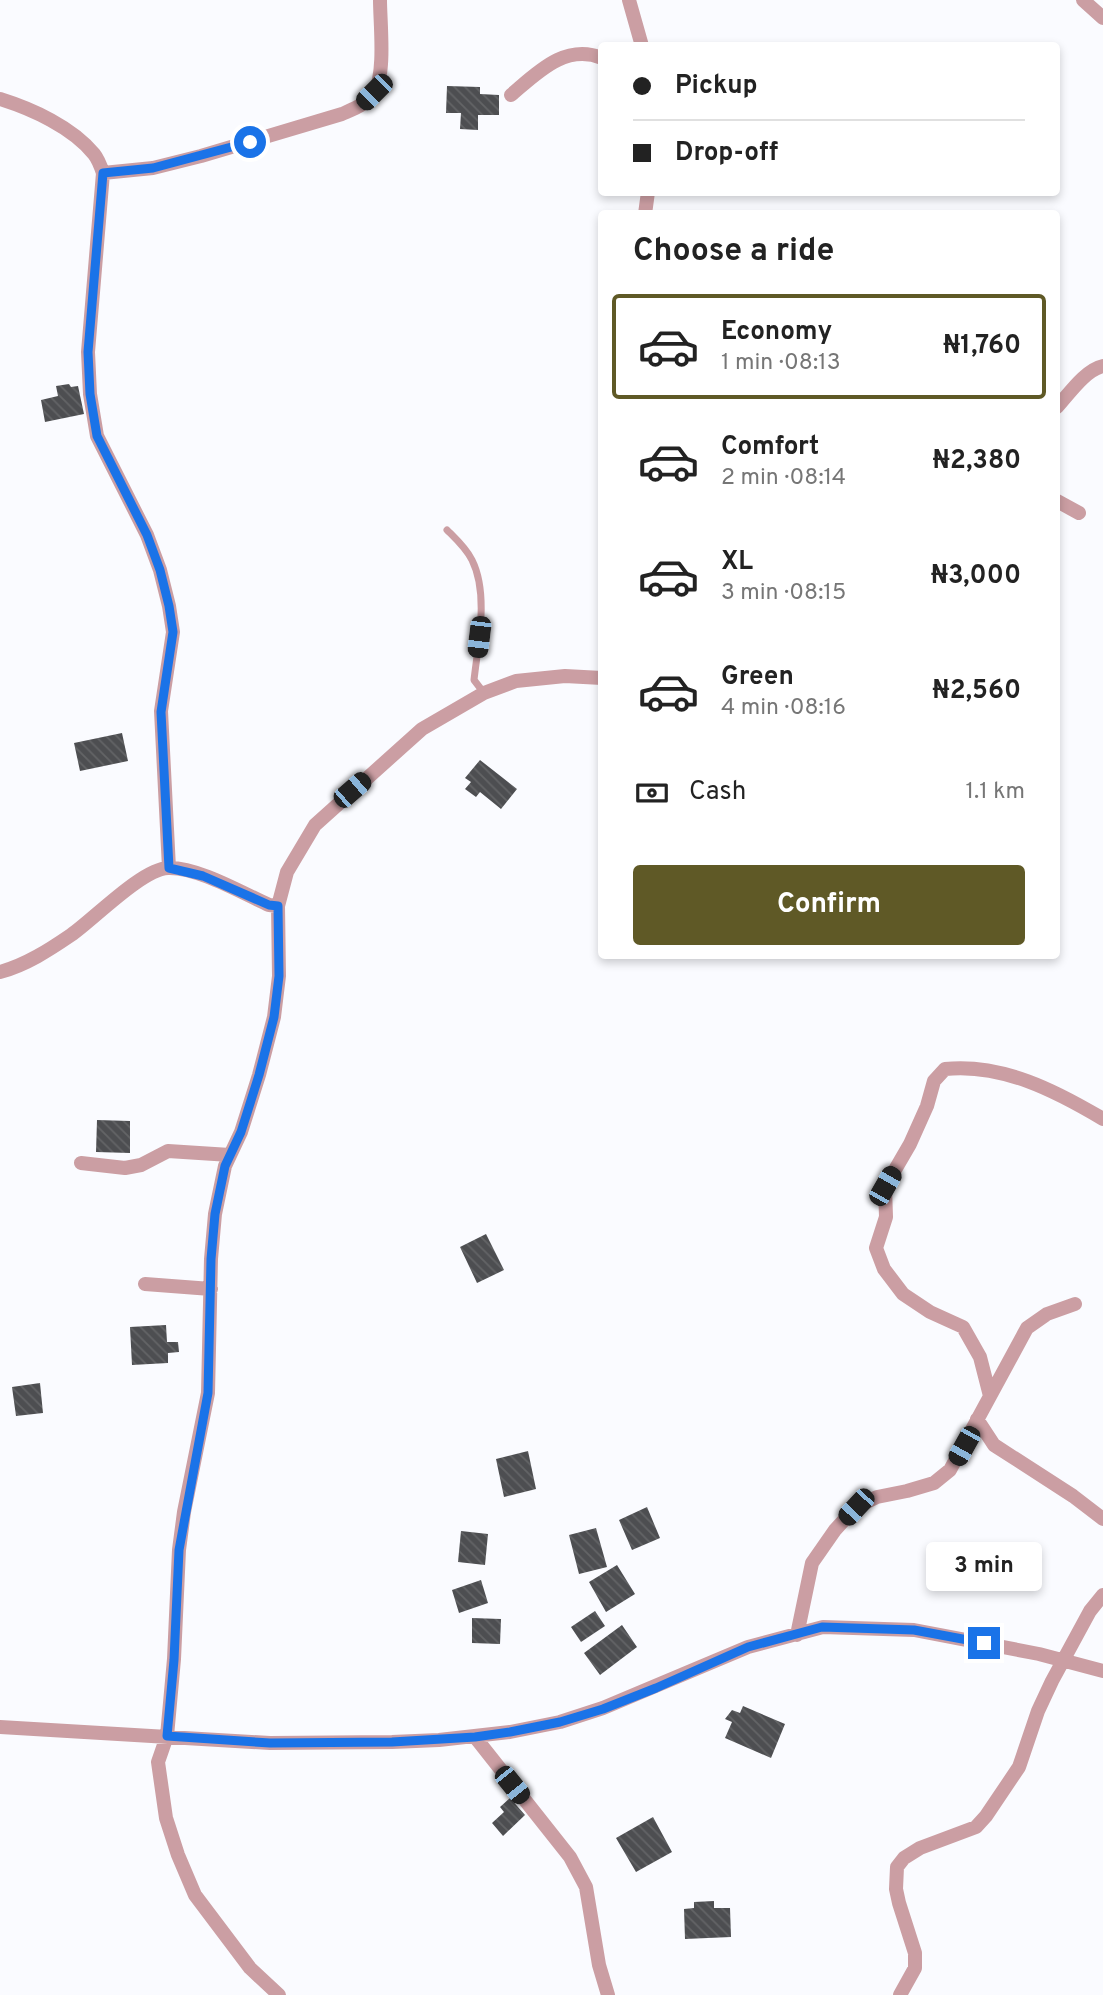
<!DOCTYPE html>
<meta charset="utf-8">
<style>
body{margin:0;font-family:Overpass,sans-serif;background:#f2f2f2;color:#222;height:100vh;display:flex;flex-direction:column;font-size:26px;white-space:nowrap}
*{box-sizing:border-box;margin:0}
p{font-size:23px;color:#767676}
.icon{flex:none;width:38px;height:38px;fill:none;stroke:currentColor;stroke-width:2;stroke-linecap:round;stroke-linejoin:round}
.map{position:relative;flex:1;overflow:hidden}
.panel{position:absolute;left:598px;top:210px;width:462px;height:749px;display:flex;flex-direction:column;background:#fff;border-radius:7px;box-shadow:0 4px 10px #0003}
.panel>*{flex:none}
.hud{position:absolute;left:598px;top:42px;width:462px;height:154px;border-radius:7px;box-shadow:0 4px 10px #0003;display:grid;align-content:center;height:154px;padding:0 35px;background:#fff}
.end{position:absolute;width:32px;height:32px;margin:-16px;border:9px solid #1a73e8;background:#fff;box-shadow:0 0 0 4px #fff}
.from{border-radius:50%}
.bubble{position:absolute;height:49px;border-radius:7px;background:#fff;box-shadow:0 4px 10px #0003;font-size:23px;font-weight:700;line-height:49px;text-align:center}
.car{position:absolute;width:21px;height:42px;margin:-21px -10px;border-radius:9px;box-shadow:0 0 5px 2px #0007;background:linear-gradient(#222 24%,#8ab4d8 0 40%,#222 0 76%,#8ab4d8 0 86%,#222 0)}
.hud b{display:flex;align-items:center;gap:24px;height:66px;font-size:26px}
.hud b+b{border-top:2px solid #e0e0e0}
.hud i{width:18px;height:18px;background:#222}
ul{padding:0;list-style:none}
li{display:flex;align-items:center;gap:21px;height:105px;margin:0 14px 10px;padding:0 21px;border:4px solid transparent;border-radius:7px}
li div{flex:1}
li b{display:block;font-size:26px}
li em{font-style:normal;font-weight:700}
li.selected{border-color:#5f5926}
li>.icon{width:63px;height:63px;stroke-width:1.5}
h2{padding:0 35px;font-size:32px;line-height:84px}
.pay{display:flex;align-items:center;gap:18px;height:77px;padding:0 35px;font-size:26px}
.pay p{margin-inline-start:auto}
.action{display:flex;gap:14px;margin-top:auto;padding:14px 35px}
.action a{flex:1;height:80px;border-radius:7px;background:#5f5926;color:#fff;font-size:28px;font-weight:700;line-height:80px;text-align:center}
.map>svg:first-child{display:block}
.building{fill:url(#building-back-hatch)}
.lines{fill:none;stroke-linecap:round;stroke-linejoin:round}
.service{stroke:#cb9ea3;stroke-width:7}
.minor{stroke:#cb9ea3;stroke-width:14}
.route{stroke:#1a73e8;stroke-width:9}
</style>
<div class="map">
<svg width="1103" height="1995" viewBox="0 0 1103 1995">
<defs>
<pattern id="building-back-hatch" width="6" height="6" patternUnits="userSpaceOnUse" patternTransform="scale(1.75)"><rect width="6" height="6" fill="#4d4e51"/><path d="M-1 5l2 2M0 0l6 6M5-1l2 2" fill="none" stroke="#636466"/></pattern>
</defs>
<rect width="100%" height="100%" fill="#fafbff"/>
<path class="building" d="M447,86L480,87V94L499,95V115H478V130L460,129L461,113H446Z
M69,384L71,387L78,386L84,414L45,422L41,400L58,396L56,386Z
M122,733L128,761L80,771L74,743Z
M480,760L517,789L501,809L480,792L476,797L465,789L471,782L465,778Z
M97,1120L130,1121V1153L96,1152Z
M486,1234L504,1270L477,1283L460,1247Z
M166,1325L167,1342H178L179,1352L168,1353V1363L132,1365L130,1327Z
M40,1383L43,1413L16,1416L12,1387Z
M528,1451L536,1489L504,1497L496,1459Z
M647,1507L660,1538L632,1550L619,1520Z
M596,1528L607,1567L579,1574L569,1535Z
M461,1531L488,1534L485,1565L458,1562Z
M617,1565L635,1594L606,1612L589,1582Z
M481,1580L488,1603L459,1613L452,1590Z
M595,1611L605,1626L581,1642L571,1627Z
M472,1618L501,1619L500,1644L472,1643Z
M622,1625L637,1647L600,1675L584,1653Z
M743,1706L785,1724L771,1758L725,1738L732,1722L725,1719L732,1710L740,1713Z
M510,1798L525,1815L503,1836L492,1823L504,1812L500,1807Z
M653,1817L672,1852L636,1872L616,1838Z
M714,1901V1908H730L731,1937L685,1939L684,1909L694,1908V1902Z"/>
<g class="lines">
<path class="service" d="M447,530C456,539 466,548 472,560C489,594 478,644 474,680L484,693"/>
<path class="minor" d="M629,0L642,46
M1083,0L1103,18
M511,95C537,73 565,43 602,58
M0,99C32,109 72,127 94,154C98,159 101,167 103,173L88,352L90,394L97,436L147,535L160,570L169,606L173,632L161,711L169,868
M103,173L153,168L201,156L342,114C353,109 367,104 374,93C386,74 380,23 380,0
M645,214L648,192
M1057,407C1069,394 1085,370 1103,366
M1057,501L1079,513
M0,972C26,965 49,950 71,935C94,919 142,869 168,868C198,867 242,893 269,905L278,906
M81,1163L125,1168L141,1165L168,1151L230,1155
M145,1284L211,1289
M990,1396L980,1357L963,1327L930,1312L903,1294L884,1269L876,1248L886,1217L885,1187L910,1144L927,1106L934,1081L945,1069C1002,1063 1056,1091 1103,1119
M977,1419L994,1445L1073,1496L1103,1519
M797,1635L812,1563L835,1530L856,1507L877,1497L907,1491L934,1483L950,1470L1027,1328L1047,1314L1075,1304
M0,1727L270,1743L392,1742L439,1740L510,1732L560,1722L603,1708L748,1647L823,1627L914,1630L1039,1654L1103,1671
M475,1737L570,1857L586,1887L599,1965L608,1995
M279,1995L250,1968L195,1895L178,1855L166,1818L158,1762L167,1736L174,1659L179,1550L184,1512L208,1393L211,1259L215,1214L225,1166L241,1132L259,1075L274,1017L279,976L278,906L287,872L315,825L422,729L484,693L516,681L565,676L602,678
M900,1995L915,1968V1953L899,1903L896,1889L897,1867L904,1858L920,1848L976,1827L986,1816L1019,1767L1038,1711L1052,1681L1090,1611L1103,1595"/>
</g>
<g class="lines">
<path class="route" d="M250,142L153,168L103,173L88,352L90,394L97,436L147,535L160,570L169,606L173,632L161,712L169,868L203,876L269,905L278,906L279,976L274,1017L259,1075L241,1132L225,1166L215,1214L211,1259L208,1393L179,1550L174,1660L167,1736L270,1743L392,1742L475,1737L510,1732L560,1722L603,1709L656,1688L748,1647L822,1627L914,1630L984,1643"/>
</g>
</svg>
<i class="end from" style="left:250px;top:142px"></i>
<i class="end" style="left:984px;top:1643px"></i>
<div class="bubble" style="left:926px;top:1542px;width:116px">3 min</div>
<i class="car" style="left:374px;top:92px;rotate:225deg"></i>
<i class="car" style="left:479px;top:637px;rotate:187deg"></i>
<i class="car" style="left:352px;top:790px;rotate:49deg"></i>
<i class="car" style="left:885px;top:1186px;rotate:30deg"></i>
<i class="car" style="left:964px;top:1446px;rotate:209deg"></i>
<i class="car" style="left:856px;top:1507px;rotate:223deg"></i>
<i class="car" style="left:512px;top:1785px;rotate:141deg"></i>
<div class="hud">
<b><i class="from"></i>Pickup</b>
<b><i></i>Drop-off</b>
</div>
<section class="panel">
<h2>Choose a ride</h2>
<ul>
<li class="selected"><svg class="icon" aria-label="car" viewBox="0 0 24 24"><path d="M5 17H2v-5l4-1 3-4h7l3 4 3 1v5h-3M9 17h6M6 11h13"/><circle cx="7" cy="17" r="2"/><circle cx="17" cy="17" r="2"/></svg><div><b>Economy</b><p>1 min · 08:13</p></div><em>₦1,760</em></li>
<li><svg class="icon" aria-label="car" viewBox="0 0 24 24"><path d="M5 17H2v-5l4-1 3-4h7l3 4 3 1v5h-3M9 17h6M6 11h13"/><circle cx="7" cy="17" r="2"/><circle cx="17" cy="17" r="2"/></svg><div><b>Comfort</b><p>2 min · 08:14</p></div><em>₦2,380</em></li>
<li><svg class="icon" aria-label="car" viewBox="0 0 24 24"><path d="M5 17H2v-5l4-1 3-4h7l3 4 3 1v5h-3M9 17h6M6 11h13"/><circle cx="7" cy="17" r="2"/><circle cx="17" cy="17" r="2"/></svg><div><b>XL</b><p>3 min · 08:15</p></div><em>₦3,000</em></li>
<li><svg class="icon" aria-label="car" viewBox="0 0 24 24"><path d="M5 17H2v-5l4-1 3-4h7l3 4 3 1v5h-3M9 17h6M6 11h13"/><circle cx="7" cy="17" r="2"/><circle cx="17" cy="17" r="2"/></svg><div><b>Green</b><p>4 min · 08:16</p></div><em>₦2,560</em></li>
</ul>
<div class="pay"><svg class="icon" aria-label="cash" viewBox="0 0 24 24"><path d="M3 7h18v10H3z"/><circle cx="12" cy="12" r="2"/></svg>Cash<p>1.1 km</p></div>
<div class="action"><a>Confirm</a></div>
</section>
</div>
